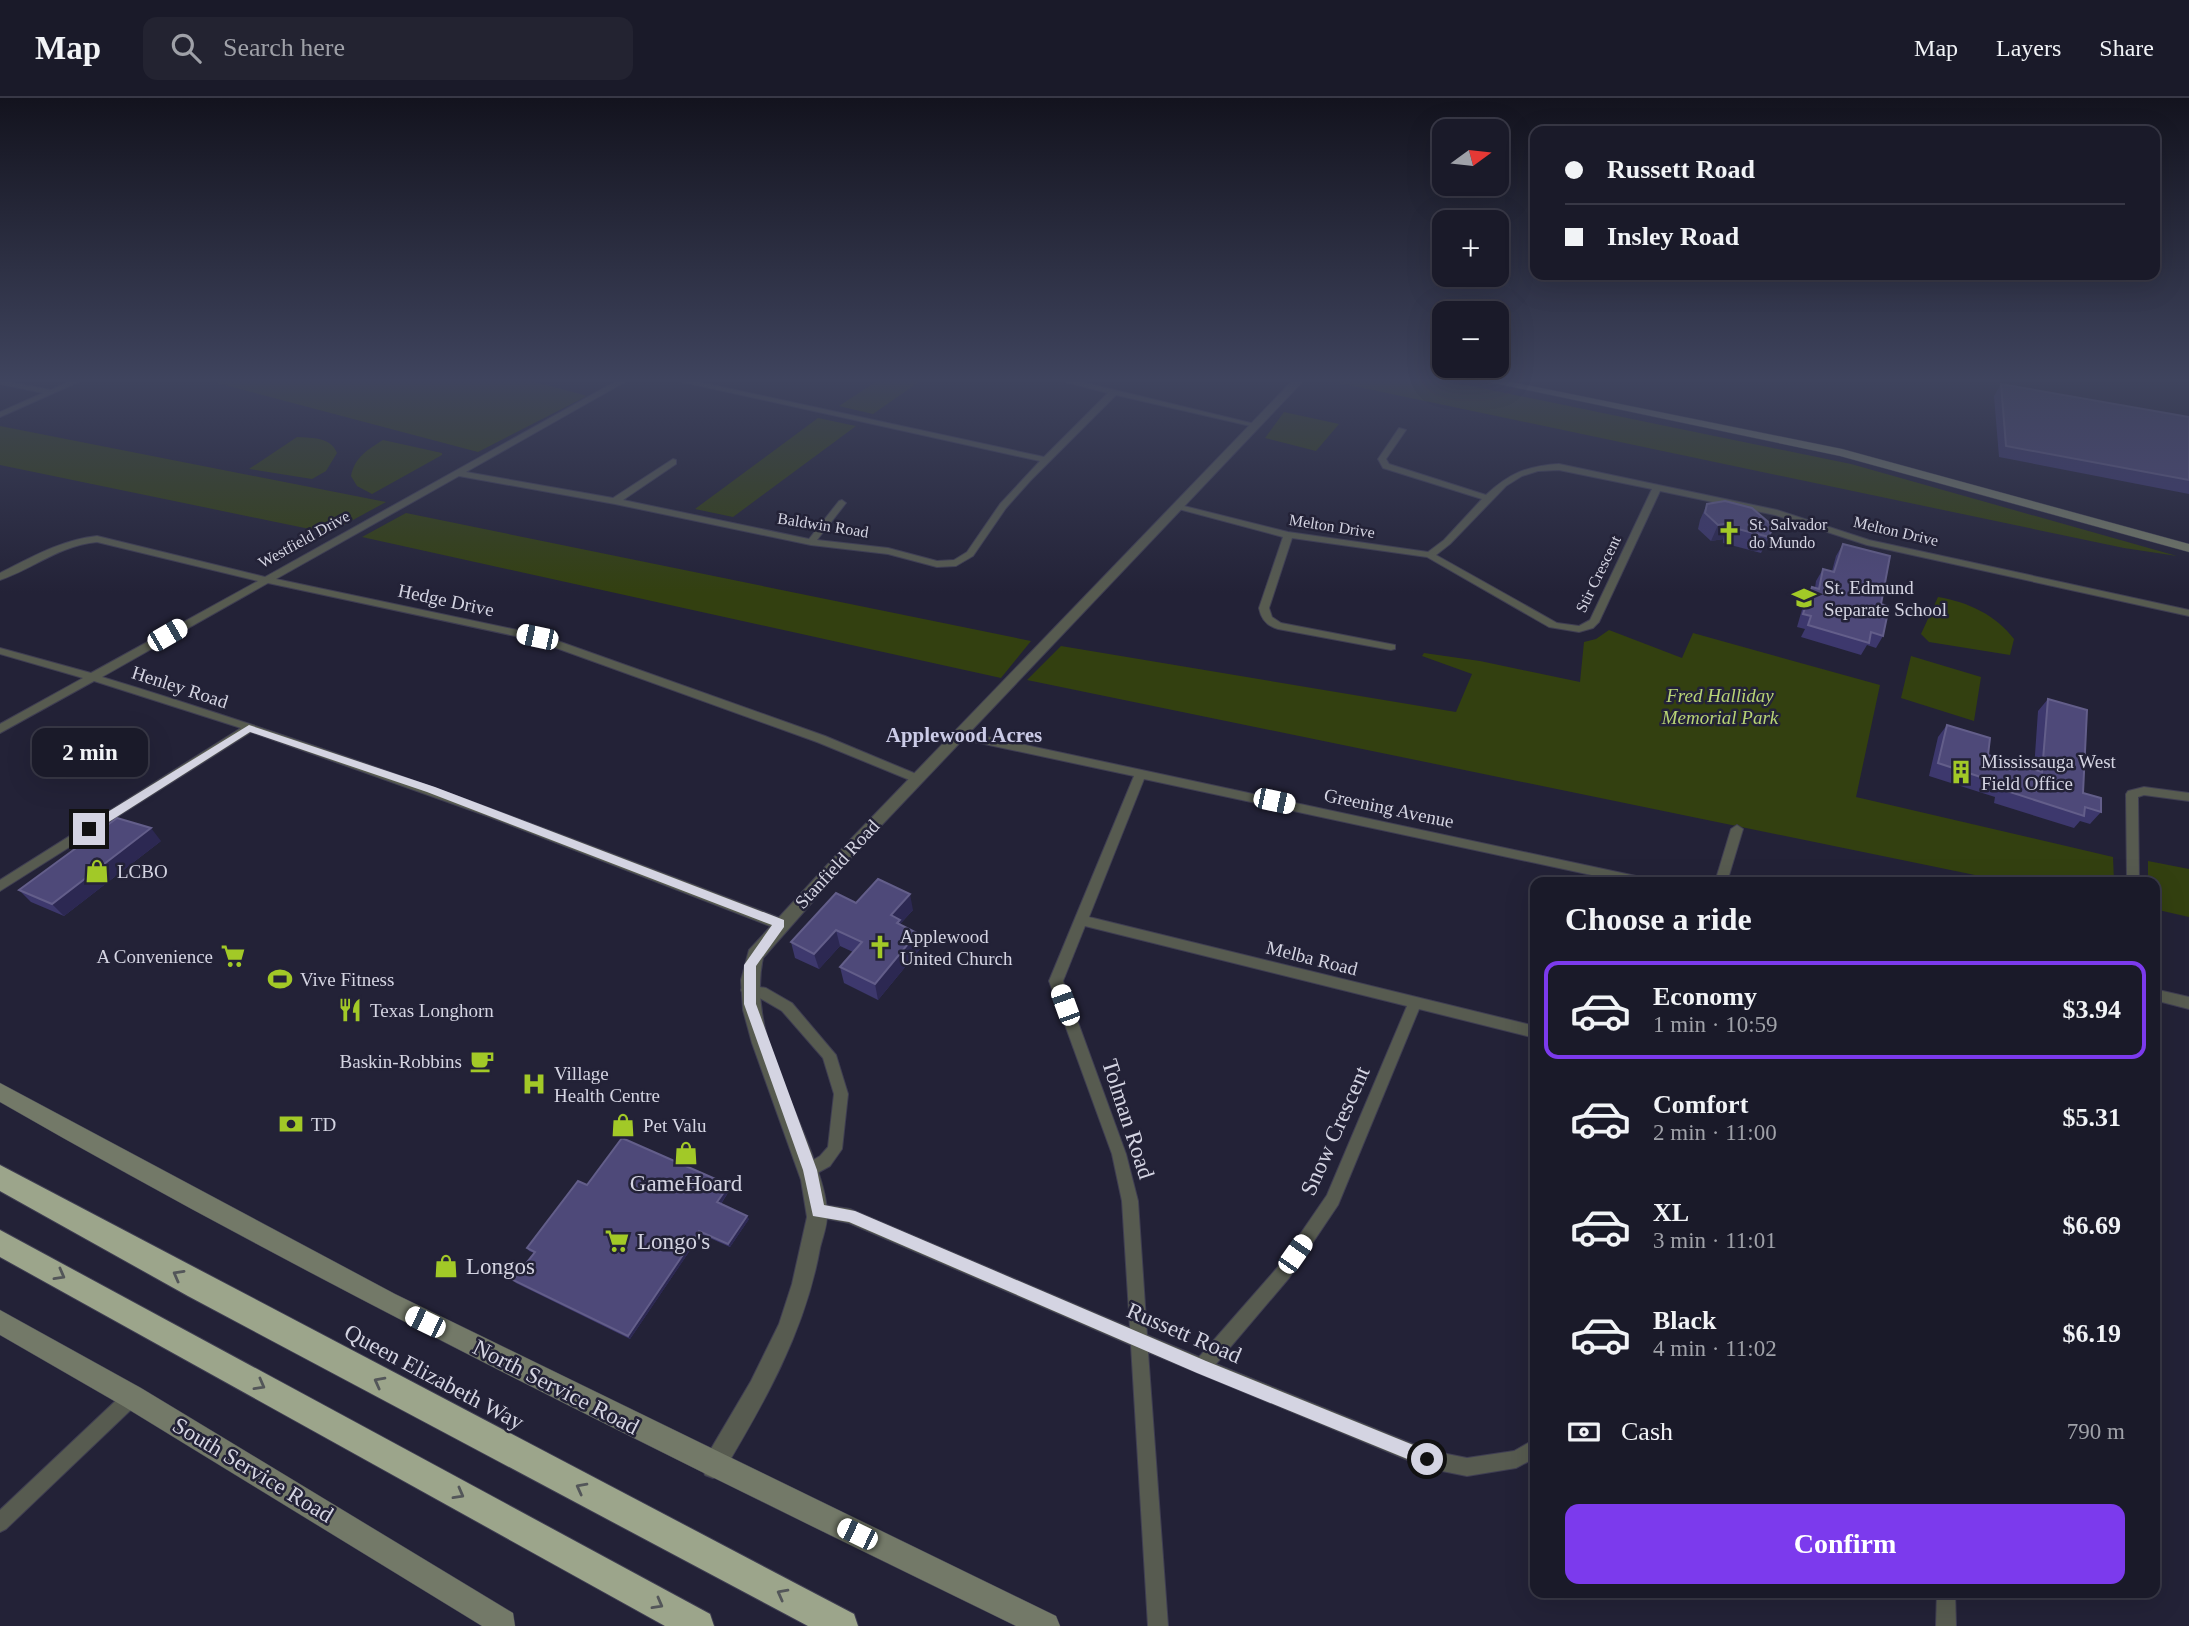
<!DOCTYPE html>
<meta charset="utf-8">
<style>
body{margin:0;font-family:"Times New Roman",serif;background:#232331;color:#f1f3f6;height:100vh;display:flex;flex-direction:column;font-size:26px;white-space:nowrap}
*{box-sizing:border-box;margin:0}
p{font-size:23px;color:#9fa1a8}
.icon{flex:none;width:38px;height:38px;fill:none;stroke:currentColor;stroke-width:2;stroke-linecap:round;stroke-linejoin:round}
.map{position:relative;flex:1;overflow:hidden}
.sheet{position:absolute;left:1530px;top:779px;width:630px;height:721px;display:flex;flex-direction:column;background:#1a1a29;border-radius:14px;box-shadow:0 7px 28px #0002,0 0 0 2px #383846}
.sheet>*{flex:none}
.top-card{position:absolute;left:1530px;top:28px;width:630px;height:154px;border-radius:14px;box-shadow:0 7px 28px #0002,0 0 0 2px #383846;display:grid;align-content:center;height:154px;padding:0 35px;background:#1a1a29}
.needle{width:46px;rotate:75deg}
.fabs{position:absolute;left:1432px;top:21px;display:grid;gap:14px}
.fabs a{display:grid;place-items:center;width:77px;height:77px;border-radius:14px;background:#1a1a29;box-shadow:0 7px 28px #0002,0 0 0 2px #383846;font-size:35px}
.end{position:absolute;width:32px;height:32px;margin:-16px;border:9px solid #d4d4e2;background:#111;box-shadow:0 0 0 4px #111}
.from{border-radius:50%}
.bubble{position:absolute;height:49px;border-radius:14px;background:#1a1a29;box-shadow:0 7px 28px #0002,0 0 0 2px #383846;font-size:23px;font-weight:700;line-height:49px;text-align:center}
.car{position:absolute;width:21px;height:42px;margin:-21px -10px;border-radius:9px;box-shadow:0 0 5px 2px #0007;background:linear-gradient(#fff 24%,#345 0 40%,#fff 0 76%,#345 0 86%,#fff 0)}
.top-card b{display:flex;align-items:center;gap:24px;height:66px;font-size:26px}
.top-card b+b{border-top:2px solid #383846}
.top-card i{width:18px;height:18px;background:#f1f3f6}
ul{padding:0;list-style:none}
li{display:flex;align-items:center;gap:21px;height:98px;margin:0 14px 10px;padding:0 21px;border:4px solid transparent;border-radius:14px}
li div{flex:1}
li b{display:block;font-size:26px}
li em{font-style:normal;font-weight:700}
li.active{border-color:#7c3aed}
li>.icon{width:63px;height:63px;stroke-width:1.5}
h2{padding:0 35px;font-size:32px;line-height:84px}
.pay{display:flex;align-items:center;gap:18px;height:77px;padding:0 35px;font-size:26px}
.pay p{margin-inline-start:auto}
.action{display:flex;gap:14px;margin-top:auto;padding:14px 35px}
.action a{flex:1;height:80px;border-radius:14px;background:#7c3aed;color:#fff;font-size:28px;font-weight:700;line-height:80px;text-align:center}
header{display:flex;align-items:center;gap:42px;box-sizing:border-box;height:98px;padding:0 35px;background:#1a1a29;border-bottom:2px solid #383846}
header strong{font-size:33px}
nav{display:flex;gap:38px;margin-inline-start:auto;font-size:24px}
.search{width:490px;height:63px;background:#232331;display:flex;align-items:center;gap:18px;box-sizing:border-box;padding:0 24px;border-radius:14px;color:#9fa1a8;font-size:26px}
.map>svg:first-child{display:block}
.green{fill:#334010}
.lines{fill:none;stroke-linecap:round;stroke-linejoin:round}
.minor-casing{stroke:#3f3e52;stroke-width:2}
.tertiary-casing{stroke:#3f3e52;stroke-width:2}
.secondary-casing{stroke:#3f3e52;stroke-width:1}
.motorway-casing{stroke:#3f3e52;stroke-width:2}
.minor{fill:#575b50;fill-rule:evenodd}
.tertiary{fill:#575b50;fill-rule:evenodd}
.secondary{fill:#737968;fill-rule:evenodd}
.motorway{fill:#9ca58b;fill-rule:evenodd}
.wall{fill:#3d386d}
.shaded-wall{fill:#2c2852}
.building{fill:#4e4979;stroke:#635e8a;stroke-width:2}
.oneway{stroke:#535659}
.route{fill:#d4d4e2}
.labels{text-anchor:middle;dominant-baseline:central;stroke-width:5;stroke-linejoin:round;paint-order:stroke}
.far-poi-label{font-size:16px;fill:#d4d4e2;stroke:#232237;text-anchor:start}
.far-street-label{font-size:16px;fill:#d4d4e2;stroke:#232237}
.poi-label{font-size:19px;fill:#d4d4e2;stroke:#232237;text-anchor:start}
.street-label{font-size:19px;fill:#d4d4e2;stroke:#232237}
.park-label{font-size:19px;font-style:italic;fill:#b8d475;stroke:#232237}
.neighbourhood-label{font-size:21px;font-weight:bold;fill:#cbcbe7;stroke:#232237}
.near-street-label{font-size:23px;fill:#d4d4e2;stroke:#232237}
.near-poi-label{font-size:23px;fill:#d4d4e2;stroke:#232237;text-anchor:start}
</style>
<header>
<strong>Map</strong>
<div class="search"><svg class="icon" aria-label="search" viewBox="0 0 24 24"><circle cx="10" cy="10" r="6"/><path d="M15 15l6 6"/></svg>Search here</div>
<nav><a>Map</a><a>Layers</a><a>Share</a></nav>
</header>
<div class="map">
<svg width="2189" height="1528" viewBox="0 0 2189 1528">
<rect width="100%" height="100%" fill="#232237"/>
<path class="green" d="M202,281H525L587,298L478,354Z
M880,281H923L873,316L839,308Z
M1437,281L1851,366L2177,458L2124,450L1325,282Z
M1284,314L1339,326L1316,353L1265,340Z
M818,320L856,328L733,419L695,411Z
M0,328L386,404L329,435L0,367Z
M297,339C313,340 331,339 337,355L326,373L312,381L249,371Z
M383,342L442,355V357L372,396L357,388L351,378C355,359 367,352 383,342Z
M406,415L1031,543L1001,580L362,439Z
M1938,499C1968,504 1996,517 2014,541L2010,557L1929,544L1921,536Z
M1609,532L1682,560L1693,535L1880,587L1856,699L2113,759L2114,784H2009L1027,582L1061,548L1456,614L1472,576L1422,558L1424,555L1480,563L1580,584L1584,544L1596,541Z
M1911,558L1981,579L1974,623L1901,600Z
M2148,763L2189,771V819L2154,811V784H2148Z"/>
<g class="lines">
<g class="minor-casing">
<path id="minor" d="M74,281H85L0,319V314L43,295L0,286V282L51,292Z
M620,281H630L466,374L613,400L673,361L676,362V366L623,402L809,441L839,403L842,402L846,405L817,442L888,450L937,463L954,462L967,454L1000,406L1040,363L669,281H685L1044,359L1108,295L1054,281H1069L1259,327L1255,329L1116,297L1031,382L1006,410L973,458L956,468L937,469L888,456L811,447L615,406L459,378L276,481L541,537L825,638L921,678L923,681L921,684L917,685L817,644L534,542L268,485L102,579C333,649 559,735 785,822L786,826L785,830H775L487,718L251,634L0,793V782L241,630L94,583L0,635V626L83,580L0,556V550L91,575L258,483L97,444C58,448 35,470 0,482V475C32,459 61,442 97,438L265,479Z
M1399,330L1406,332L1386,361L1389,366L1486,397C1510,375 1527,368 1559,366L1777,412L1869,442L2189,512V518L1867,447L1775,417L1660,393L1599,524L1593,530L1579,534L1549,529L1427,459L1292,440L1269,510L1272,519L1281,525L1395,547V551L1391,552L1278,531C1267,528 1261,521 1259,510L1283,439L1171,409L1176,406L1288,434L1428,454L1444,442L1482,401L1383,370L1378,361ZM1559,372L1652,391L1590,522L1579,528L1557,525L1436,457L1450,446L1506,388L1522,378L1538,373Z
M960,633L1650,781L1652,784H1624L1144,681L1089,819L1535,928V940L1419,911L1338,1107L1289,1180L1216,1266L1427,1352L1467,1360L1514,1353L1535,1341V1360L1516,1370L1467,1378L1427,1370L1148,1254L1168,1528H1148L1131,1247L849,1125L813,1118L810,1113L813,1108L818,1106L850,1111L1130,1230L1122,1103L1112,1056L1049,883L1134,678L956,640L954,637L956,634ZM1085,828L1407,908L1327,1097L1277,1170L1199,1259L1147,1237L1138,1103L1126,1056L1063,883Z
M2144,689L2189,695V703L2144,697L2138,699L2139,784H2127L2126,696L2128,693Z
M1737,727L1743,731L1727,784H1715L1731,731Z
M748,887L766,890L792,905L836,957L848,996L842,1051L830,1068L810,1079L805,1077L802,1072L805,1067L820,1058L828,1049L834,996L823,960L782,913L758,899L743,896L741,892L743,888Z
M2154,891L2189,899V911L2154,902Z
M132,1290L138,1293L141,1299L138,1305L6,1431L0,1434V1412L126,1293Z
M1937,1494H1955L1956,1528H1936Z"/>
</g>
<g class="tertiary-casing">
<path id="tertiary" d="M1294,281H1305L860,750L763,860C748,929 792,998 814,1062C820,1078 826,1096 827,1113C828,1126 823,1138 820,1150C805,1234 764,1305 721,1377L713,1380L705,1377L702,1369L705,1361L751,1283L779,1226L792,1186L807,1119L801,1082L752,945L743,912L741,882L749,852L850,742Z"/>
</g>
<g class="secondary-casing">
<path id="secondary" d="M1475,281H1497L1842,351L2189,446V454L1840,358Z
M0,985L395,1196L1056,1518L1060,1528H1016C674,1361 331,1194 0,1004Z
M0,1212L141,1290L513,1515L515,1528H482L123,1308L0,1237Z"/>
</g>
<g class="motorway-casing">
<path id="motorway" d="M0,1067L854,1516L858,1528H808L188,1198L0,1093Z
M0,1132L710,1516L714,1528H665L0,1159Z"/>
</g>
<use href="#minor" class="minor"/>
<use href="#tertiary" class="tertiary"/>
<use href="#secondary" class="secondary"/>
<use href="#motorway" class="motorway"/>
</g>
<path class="wall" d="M2001,286L2189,319V396L1999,359L1994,298Z
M1707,406L1769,439L1761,455L1723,445V441L1711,443L1698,431L1700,422Z
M1843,446L1881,506L1883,538L1876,550L1867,547L1861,557L1801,539L1805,531L1797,529L1805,501L1812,489L1815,490L1816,483L1823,471L1832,473L1836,458Z
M2048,601L2083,695L2101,714L2090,726L2080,723L2074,730L1994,705L1995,699L1929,678L1938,639L1947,627L1988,657L2034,671L2038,613Z
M161,743L64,818L31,804L19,792Z
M856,805L913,812L901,825V827L920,851L878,902L844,885L840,869L853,854L840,848L819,871L795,860L791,844Z
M587,1087H729L731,1090L721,1106L749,1121L730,1149L701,1136L630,1241L516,1185L513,1182L534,1155L529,1153L527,1150Z"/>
<path class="shaded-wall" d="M1730,425L1723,441L1711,443L1718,427Z
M151,730L161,743L64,818L52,806Z
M910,796L913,812L901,825L903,838L891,817Z
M836,832L840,848L819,871L814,856Z
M917,835L920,851L878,902L875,886Z
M729,1087L731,1090L719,1108L717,1104Z
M747,1118L749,1121L730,1149L728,1146Z
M699,1133L701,1136L630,1241L628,1238Z"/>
<path class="building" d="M2001,286L2189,319V382L2006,348Z
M1725,403L1752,410L1773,428L1769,439L1730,429V425L1718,427L1705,415L1707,406Z
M1843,446L1890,458L1881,506L1889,509L1883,538L1871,534L1869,545L1808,527L1811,518L1803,516L1812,489L1819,491L1823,471L1834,474Z
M2048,601L2087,612L2083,695L2101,700V714L2085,709L2084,718L2004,692L2005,687L1938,665L1947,627L1990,640L1988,657L2042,674Z
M117,720L151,730L52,806L19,792Z
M878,781L910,796L891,817L900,822L897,825L917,835L875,886L840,869L862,844L836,832L814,856L791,844L836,795L856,805Z
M622,1040L729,1087L717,1104L747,1118L728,1146L699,1133L628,1238L513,1182L535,1154L527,1150L578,1083L587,1087Z"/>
<defs><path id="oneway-chevron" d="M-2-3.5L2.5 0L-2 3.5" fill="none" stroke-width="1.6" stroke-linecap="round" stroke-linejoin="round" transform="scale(1.75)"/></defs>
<g class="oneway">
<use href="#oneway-chevron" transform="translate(60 1177) rotate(29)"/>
<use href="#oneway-chevron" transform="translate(178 1177) rotate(-151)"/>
<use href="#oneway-chevron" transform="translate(379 1284) rotate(-152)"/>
<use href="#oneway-chevron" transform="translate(260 1287) rotate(29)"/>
<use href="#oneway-chevron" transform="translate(581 1390) rotate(-152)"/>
<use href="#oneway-chevron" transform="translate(459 1396) rotate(29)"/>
<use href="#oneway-chevron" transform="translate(782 1496) rotate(-152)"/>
<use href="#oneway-chevron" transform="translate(658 1506) rotate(29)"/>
</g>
<linearGradient id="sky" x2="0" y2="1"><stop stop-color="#13131e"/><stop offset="0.57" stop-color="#3f445e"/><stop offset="1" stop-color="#3f445e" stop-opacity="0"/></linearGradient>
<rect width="2189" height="495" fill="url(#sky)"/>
<path class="route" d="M249,627L435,689L784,822V829L756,868V906L817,1072L824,1107L855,1113L1206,1263L1433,1355V1367L1427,1369L1197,1275L849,1124L813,1118L803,1072L744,906V867L772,827L427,694L250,634L93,734H85V728Z"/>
<defs>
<g id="church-bare" transform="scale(1.89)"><path d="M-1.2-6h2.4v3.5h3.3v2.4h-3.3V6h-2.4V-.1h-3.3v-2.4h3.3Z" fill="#a2c927" stroke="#232237" stroke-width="2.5" paint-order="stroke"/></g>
<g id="school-bare" transform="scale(1.89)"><path d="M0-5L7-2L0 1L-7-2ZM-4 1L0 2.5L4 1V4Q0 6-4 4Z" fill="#a2c927" stroke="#232237" stroke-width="2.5" paint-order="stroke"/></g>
<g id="building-bare" transform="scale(1.89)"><path d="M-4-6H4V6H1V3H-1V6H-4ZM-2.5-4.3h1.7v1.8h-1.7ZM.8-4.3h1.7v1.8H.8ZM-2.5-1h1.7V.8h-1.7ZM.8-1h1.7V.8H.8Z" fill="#a2c927" stroke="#232237" stroke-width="2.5" paint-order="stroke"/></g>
<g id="shop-bare" transform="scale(1.89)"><path d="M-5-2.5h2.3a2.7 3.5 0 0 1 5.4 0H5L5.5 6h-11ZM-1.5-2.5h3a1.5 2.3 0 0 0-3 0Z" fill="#a2c927" stroke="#232237" stroke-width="2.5" paint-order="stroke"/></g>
<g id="supermarket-bare" transform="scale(1.89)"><path d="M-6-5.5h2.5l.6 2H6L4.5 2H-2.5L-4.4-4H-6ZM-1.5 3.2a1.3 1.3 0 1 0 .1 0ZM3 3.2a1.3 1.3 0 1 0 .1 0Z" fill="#a2c927" stroke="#232237" stroke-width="2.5" paint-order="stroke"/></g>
<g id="stadium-bare" transform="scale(1.89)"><path d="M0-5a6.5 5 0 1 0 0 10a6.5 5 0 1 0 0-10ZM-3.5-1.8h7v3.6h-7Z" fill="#a2c927" stroke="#232237" stroke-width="2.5" paint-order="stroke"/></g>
<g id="restaurant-bare" transform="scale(1.89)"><path d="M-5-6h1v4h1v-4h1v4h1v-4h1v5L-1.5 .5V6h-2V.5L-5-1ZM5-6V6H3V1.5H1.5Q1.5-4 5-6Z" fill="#a2c927" stroke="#232237" stroke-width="2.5" paint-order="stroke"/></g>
<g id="cafe-bare" transform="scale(1.89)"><path d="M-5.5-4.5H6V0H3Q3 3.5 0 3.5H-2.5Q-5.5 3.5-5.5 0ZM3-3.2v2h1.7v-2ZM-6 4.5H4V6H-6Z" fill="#a2c927" stroke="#232237" stroke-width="2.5" paint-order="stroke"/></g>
<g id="hospital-bare" transform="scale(1.89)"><path d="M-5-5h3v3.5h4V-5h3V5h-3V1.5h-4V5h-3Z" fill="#a2c927" stroke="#232237" stroke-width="2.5" paint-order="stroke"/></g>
<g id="bank-bare" transform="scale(1.89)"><path d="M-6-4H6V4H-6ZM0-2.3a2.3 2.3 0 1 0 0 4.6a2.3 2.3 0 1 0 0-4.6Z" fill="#a2c927" stroke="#232237" stroke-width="2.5" paint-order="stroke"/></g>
</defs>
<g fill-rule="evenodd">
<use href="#church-bare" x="1729" y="435"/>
<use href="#school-bare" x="1804" y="500"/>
<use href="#building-bare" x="1961" y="674"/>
<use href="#shop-bare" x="97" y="773"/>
<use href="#church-bare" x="880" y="849"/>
<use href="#supermarket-bare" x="233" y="858"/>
<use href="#stadium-bare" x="280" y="881"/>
<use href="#restaurant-bare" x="350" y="912"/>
<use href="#cafe-bare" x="482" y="963"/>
<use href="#hospital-bare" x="534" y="986"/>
<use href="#bank-bare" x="291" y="1026"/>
<use href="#shop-bare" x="623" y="1027"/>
<use href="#shop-bare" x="686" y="1055"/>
<use href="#supermarket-bare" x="617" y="1143"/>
<use href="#shop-bare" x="446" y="1168"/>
</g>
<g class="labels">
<g class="far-poi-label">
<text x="1749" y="426">St. Salvador<tspan x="1749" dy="18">do Mundo</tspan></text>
</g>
<g class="far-street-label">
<text transform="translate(823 427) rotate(9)">Baldwin Road</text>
<text transform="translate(1332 428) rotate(9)">Melton Drive</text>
<text transform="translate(1896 433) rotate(13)">Melton Drive</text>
<text transform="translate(304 441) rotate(-29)">Westfield Drive</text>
<text transform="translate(1598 476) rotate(-64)">Stir Crescent</text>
</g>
<g class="poi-label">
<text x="1824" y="489">St. Edmund<tspan x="1824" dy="22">Separate School</tspan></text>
<text x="1981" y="663">Mississauga West<tspan x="1981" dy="22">Field Office</tspan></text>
<text x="117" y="773">LCBO</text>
<text x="900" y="838">Applewood<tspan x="900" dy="22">United Church</tspan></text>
<text x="213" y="858" text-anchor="end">A Convenience</text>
<text x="300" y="881">Vive Fitness</text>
<text x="370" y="912">Texas Longhorn</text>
<text x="462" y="963" text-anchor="end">Baskin-Robbins</text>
<text x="554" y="975">Village<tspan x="554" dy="22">Health Centre</tspan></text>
<text x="311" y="1026">TD</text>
<text x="643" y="1027">Pet Valu</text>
</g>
<g class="street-label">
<text transform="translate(446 502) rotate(12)">Hedge Drive</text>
<text transform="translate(180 589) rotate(18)">Henley Road</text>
<text transform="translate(1389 710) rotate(12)">Greening Avenue</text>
<text transform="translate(837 766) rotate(-47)">Stanfield Road</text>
<text transform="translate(1312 860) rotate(14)">Melba Road</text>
</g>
<g class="park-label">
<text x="1720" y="597">Fred Halliday<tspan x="1720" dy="22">Memorial Park</tspan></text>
</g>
<g class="neighbourhood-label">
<text x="964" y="637">Applewood Acres</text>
</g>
<g class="near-street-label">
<text transform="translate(1128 1021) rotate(72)">Tolman Road</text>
<text transform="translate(1335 1033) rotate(-66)">Snow Crescent</text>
<text transform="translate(1184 1235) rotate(23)">Russett Road</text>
<text transform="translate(434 1279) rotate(28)">Queen Elizabeth Way</text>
<text transform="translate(556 1289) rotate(27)">North Service Road</text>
<text transform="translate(253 1372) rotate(31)">South Service Road</text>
</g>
<g class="near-poi-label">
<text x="686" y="1085" text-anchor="middle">GameHoard</text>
<text x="637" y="1143">Longo's</text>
<text x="466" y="1168">Longos</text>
</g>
</g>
</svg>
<div class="fabs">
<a><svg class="needle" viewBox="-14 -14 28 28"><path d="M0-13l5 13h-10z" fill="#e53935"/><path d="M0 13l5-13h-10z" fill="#9fa1a8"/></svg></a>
<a>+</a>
<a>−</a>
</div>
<i class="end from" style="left:1427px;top:1361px"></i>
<i class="end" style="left:89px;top:731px"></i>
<div class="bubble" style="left:32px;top:630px;width:116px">2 min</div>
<i class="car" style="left:167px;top:537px;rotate:60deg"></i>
<i class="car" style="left:537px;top:539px;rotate:282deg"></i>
<i class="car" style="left:1274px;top:703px;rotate:102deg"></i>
<i class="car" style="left:1065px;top:907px;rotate:340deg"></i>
<i class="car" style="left:1295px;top:1156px;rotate:35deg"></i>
<i class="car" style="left:425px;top:1224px;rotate:296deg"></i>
<i class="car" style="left:857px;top:1436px;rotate:296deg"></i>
<div class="top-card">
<b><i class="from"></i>Russett Road</b>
<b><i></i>Insley Road</b>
</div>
<section class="sheet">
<h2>Choose a ride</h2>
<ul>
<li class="active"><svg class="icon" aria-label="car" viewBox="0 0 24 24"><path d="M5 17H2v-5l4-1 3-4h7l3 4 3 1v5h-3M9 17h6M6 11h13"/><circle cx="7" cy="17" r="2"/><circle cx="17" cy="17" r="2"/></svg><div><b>Economy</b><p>1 min · 10:59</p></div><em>$3.94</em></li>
<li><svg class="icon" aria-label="car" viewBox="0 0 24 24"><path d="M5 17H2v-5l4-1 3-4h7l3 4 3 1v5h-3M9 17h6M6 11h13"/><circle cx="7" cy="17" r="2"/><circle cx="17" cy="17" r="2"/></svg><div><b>Comfort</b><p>2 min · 11:00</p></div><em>$5.31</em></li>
<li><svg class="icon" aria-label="car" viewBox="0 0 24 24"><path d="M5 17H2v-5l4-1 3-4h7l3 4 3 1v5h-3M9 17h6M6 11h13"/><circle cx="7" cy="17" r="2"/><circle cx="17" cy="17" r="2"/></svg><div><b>XL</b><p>3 min · 11:01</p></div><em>$6.69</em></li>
<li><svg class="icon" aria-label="car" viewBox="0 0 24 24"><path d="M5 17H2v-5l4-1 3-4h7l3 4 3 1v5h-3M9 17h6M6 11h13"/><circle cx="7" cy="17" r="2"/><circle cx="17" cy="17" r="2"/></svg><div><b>Black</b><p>4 min · 11:02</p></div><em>$6.19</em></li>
</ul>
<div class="pay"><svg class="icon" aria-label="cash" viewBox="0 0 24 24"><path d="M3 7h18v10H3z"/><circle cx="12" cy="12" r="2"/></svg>Cash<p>790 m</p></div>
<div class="action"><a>Confirm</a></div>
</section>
</div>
